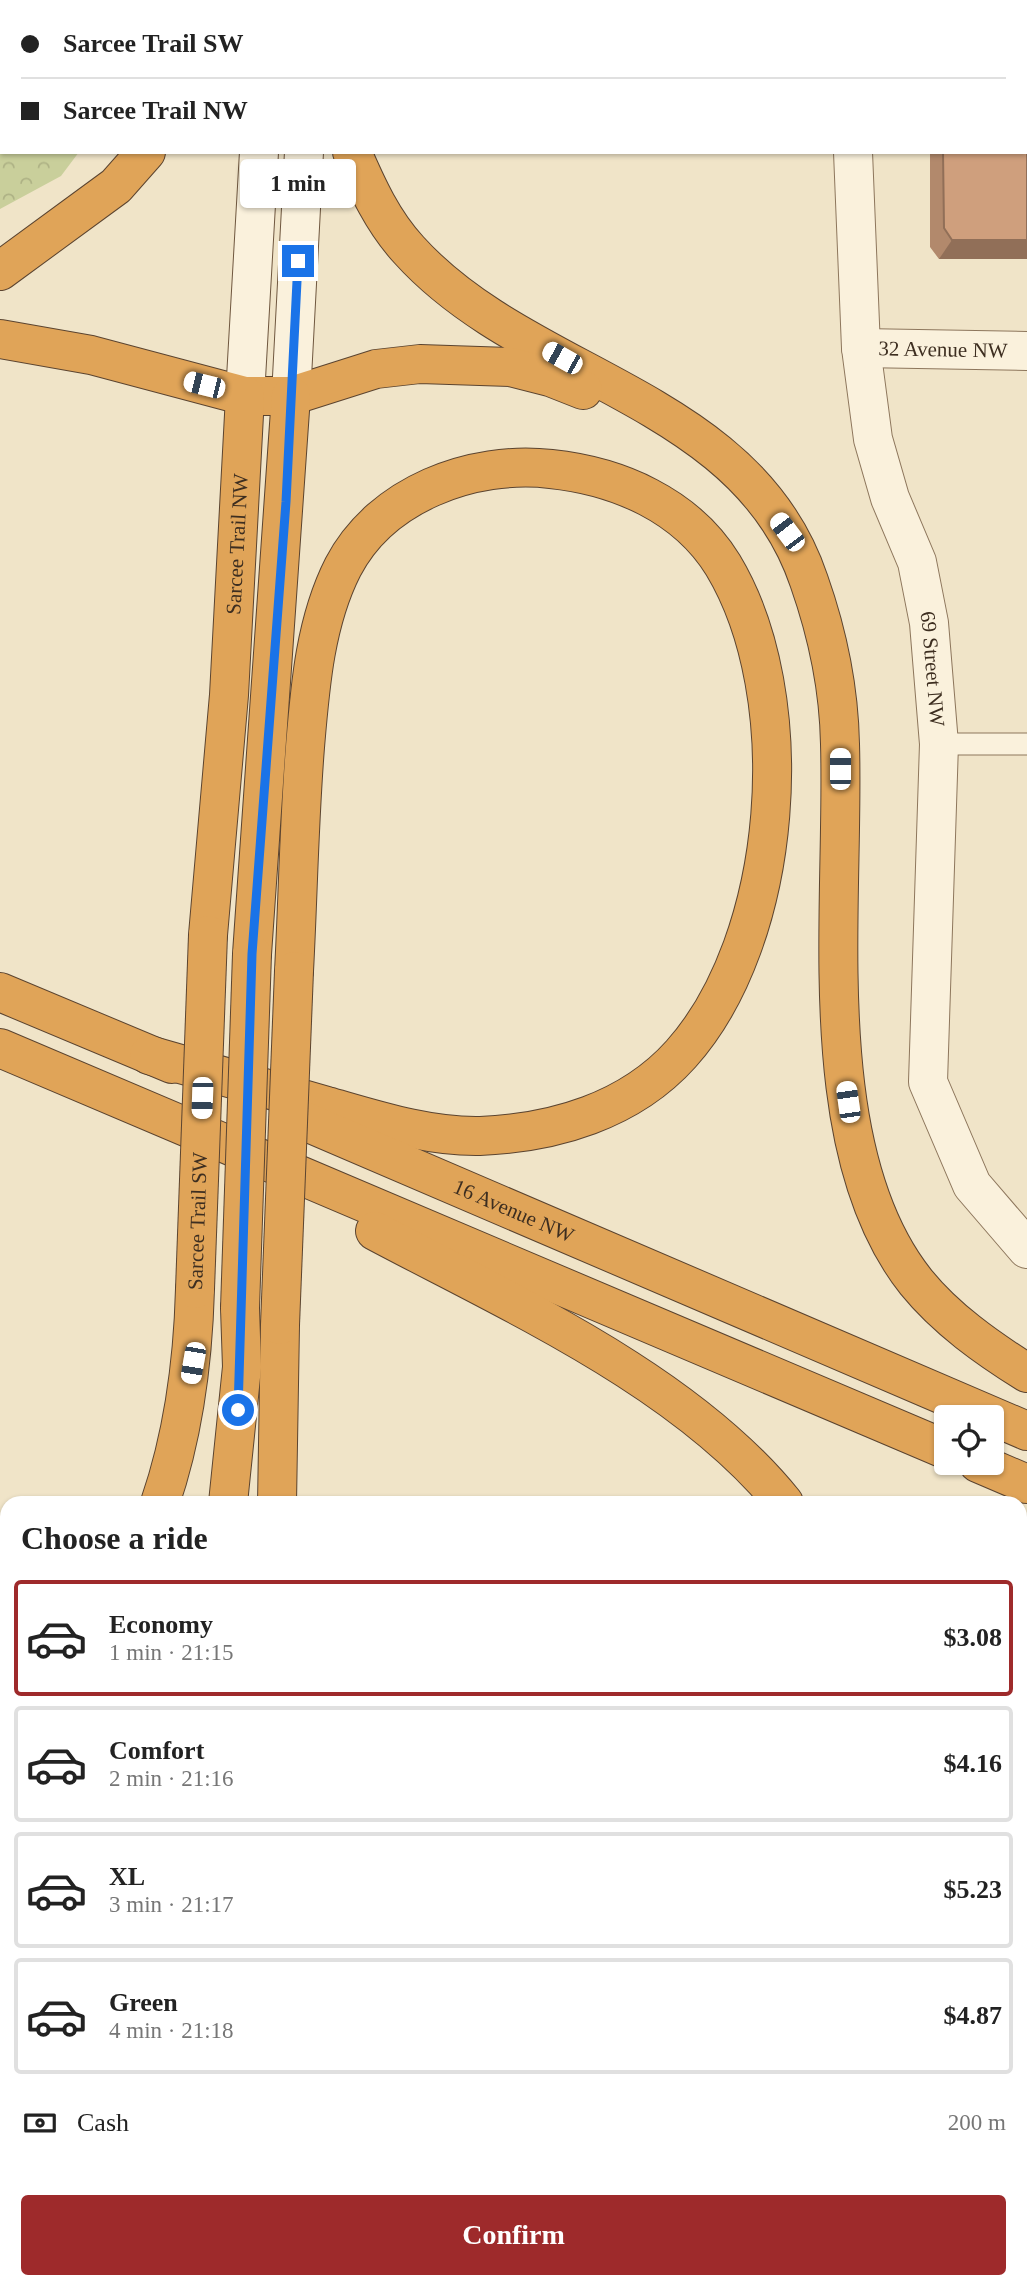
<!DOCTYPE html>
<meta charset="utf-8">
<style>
body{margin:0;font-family:Georgia,serif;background:#f2f2f2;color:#222;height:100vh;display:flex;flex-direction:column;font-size:26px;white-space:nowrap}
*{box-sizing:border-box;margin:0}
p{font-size:23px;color:#767676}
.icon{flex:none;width:38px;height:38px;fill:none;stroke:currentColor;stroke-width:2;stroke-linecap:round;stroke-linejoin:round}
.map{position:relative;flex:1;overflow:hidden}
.details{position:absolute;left:0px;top:1496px;width:1027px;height:793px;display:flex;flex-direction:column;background:#fff;border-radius:21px 21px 0 0;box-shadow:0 2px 5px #0004}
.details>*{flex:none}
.top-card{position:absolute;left:0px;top:0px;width:1027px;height:154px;box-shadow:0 2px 5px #0004;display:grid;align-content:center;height:154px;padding:0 21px;background:#fff}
.tools{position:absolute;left:934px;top:1405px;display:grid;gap:14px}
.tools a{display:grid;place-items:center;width:70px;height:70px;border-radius:7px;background:#fff;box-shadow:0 2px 5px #0004;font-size:35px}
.end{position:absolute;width:32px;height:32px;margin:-16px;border:9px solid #1a73e8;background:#fff;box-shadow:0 0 0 4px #fff}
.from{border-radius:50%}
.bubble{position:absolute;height:49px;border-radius:7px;background:#fff;box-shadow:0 2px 5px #0004;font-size:23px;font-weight:700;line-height:49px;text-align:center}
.car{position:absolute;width:21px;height:42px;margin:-21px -10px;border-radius:9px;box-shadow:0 0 5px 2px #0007;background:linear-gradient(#fff 24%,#345 0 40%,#fff 0 76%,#345 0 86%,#fff 0)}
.top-card b{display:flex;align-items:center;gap:24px;height:66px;font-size:26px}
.top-card b+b{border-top:2px solid #e0e0e0}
.top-card i{width:18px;height:18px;background:#222}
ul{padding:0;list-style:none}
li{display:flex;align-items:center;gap:21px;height:116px;margin:0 14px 10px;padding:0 7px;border:4px solid #e0e0e0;border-radius:7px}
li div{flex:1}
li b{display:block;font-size:26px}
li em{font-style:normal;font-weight:700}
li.current{border-color:#9e2a2b}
li>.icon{width:63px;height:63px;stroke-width:1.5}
h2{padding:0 21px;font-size:32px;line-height:84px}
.pay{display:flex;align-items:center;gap:18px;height:77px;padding:0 21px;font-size:26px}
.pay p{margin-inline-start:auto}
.button{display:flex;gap:14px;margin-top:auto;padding:14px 21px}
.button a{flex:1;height:80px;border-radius:7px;background:#9e2a2b;color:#fff;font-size:28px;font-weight:700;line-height:80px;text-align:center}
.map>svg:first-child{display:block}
.park{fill:url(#park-crowns)}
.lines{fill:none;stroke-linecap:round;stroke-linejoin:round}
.lane-casing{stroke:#8d765c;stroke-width:23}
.street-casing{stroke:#8d765c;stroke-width:40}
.secondary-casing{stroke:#6f573f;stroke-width:40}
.highway-casing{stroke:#5b4430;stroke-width:40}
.lane{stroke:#faf1dc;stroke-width:21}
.street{stroke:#faf1dc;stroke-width:38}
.secondary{stroke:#faf1dc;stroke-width:38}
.highway{stroke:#e0a458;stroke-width:38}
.highway-bridge-casing{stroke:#5b4430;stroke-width:40;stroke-linecap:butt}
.highway-bridge{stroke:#e0a458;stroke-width:38}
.wall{fill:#b2896c}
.shaded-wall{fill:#916f58}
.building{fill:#cf9f7d;stroke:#916f58;stroke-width:2}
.route{stroke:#1a73e8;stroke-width:9}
.labels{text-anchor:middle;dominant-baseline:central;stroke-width:6;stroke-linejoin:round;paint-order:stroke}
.street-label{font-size:21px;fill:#3d2e20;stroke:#f7eed8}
</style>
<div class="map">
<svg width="1027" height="2288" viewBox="0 0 1027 2288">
<defs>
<pattern id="park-crowns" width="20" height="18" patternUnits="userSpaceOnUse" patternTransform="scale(1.75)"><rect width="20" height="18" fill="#c9cf9b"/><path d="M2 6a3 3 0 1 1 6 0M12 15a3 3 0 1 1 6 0" fill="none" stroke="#aeb285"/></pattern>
</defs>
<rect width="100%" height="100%" fill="#f0e4c8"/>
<path class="park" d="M0,0H191L2,2V152H79L61,176L0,209Z"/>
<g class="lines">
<g class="lane-casing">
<path id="lane" d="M939,744H1027"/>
</g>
<g class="street-casing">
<g id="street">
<path d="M849,0V2"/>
<path id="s1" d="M853,152L861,348L873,439L890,498L917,562L929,623L939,744L928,1082L972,1185L1027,1249"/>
<path id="s2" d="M861,348L1027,351"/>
<path d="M839,2288V2282"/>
</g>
</g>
<g class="secondary-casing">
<path id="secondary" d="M268,2V0
M312,2V0
M245,396L259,152
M291,396L304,152"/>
</g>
<g class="highway-casing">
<g id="highway">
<path d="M231,2L232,0"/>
<path d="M352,152C367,187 383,222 409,250C527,381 747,396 809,581C827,632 839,690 840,744C845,906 810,1149 916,1282C946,1319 987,1348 1027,1373"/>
<path d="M0,271L116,186L146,152"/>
<path d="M0,339L91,355L245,396H291L376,369L420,364L510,367L550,377L583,390"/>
<path id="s3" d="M208,935L229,695L245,396"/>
<path d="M252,954L291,396"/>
<path d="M0,992L172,1064"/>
<path d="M0,1048L947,1450"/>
<path d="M149,1055C209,1072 268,1089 327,1106C376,1120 428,1137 480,1136C554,1133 630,1111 681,1054C784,939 802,696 723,565C686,505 618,476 551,469C472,460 381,494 343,567C315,622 310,687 305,747C299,822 298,897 294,971"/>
<path id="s4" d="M295,1117L1027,1431"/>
<path d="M375,1231C512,1304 686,1381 784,1503"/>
<path d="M978,1463L1027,1484"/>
<path d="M160,1503C184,1433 193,1363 195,1289"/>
<path d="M228,1503L242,1367L240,1308"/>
<path d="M277,1503L280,1325"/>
<path d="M0,1810L7,1798"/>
<path d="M1020,1812L1027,1809"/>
<path d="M1020,1842L1027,1839"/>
<path d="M149,2282L152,2288"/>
<path d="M182,2282L187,2288"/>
<path d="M256,2282L260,2288"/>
<path d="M499,2282L502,2288"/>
<path d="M543,2288L545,2282"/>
<path d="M618,2288L621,2282"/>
<path d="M759,2288L760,2282"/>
</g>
</g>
<use href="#lane" class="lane"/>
<use href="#street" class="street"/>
<use href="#secondary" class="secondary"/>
<use href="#highway" class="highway"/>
<g class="highway-bridge-casing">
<g id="highway-bridge">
<path id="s5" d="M195,1289L208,935"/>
<path d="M240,1308L252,954"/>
<path d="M280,1325L294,971"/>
</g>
</g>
<use href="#highway-bridge" class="highway-bridge"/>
</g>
<path class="wall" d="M938,0H1027V259H939L930,247V152H1026V2H938Z"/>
<path class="shaded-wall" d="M952,240H1027V259H939Z"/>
<path class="building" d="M952,0H1027V240H952L944,228L943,152H1026V2H952Z"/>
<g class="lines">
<path class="route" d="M238,1410L252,954L286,502L298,261"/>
</g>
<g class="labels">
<g class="street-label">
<text stroke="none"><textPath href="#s2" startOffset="82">32 Avenue NW</textPath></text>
<text stroke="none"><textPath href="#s3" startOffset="392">Sarcee Trail NW</textPath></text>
<text stroke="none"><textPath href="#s1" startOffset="527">69 Street NW</textPath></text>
<text stroke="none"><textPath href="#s4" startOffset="238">16 Avenue NW</textPath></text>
<text stroke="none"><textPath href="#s5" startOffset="68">Sarcee Trail SW</textPath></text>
</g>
</g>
</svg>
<div class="tools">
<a><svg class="icon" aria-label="locate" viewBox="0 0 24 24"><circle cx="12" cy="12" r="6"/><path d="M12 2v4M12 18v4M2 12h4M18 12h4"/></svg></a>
</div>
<i class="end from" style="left:238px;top:1410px"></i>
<i class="end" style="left:298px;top:261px"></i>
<div class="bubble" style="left:240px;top:159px;width:116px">1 min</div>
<i class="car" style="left:562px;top:358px;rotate:299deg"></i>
<i class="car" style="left:204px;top:385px;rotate:284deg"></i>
<i class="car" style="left:787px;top:532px;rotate:323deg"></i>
<i class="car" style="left:840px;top:769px;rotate:0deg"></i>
<i class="car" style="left:202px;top:1098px;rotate:182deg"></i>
<i class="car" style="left:848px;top:1102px;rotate:352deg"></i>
<i class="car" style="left:193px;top:1363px;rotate:190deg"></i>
<div class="top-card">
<b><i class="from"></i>Sarcee Trail SW</b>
<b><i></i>Sarcee Trail NW</b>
</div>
<section class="details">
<h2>Choose a ride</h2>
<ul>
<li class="current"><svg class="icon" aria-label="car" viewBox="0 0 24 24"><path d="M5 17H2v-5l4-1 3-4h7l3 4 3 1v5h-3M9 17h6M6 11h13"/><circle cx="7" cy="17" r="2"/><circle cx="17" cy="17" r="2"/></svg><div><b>Economy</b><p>1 min · 21:15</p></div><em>$3.08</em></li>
<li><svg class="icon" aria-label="car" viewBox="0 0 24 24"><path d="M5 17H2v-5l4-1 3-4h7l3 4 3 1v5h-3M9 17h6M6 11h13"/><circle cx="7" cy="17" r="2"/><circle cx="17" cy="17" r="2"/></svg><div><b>Comfort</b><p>2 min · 21:16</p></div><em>$4.16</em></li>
<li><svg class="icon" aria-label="car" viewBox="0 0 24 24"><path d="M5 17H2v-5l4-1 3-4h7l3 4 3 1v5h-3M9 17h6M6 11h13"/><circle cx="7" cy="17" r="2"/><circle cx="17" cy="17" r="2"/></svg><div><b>XL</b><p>3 min · 21:17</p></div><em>$5.23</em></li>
<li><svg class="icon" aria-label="car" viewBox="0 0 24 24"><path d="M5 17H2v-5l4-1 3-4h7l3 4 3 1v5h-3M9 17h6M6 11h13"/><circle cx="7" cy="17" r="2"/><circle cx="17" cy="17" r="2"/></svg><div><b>Green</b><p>4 min · 21:18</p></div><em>$4.87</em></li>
</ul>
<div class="pay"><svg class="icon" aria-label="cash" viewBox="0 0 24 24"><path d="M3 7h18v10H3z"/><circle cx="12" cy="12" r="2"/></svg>Cash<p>200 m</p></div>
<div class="button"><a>Confirm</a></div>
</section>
</div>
